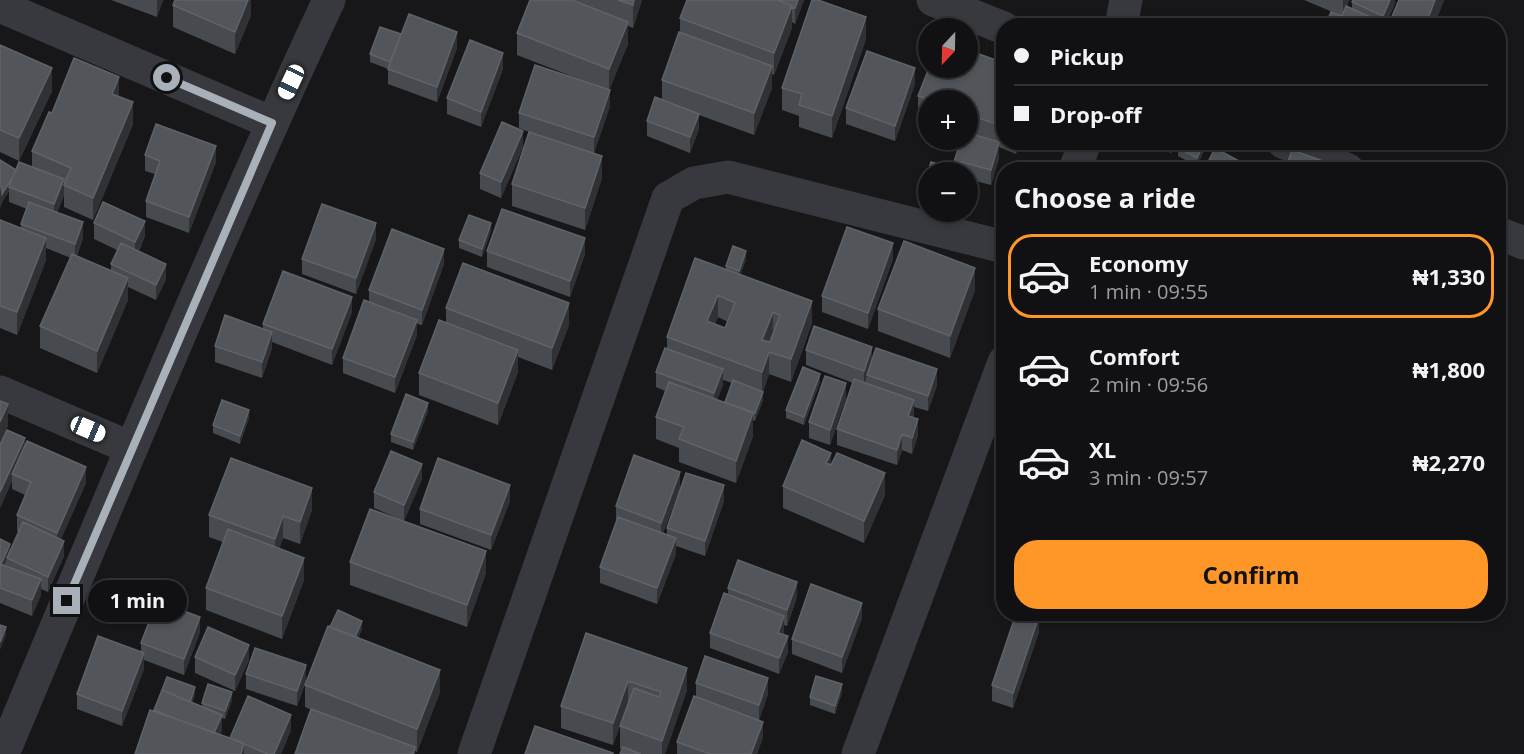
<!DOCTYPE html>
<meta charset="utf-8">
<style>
body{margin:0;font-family:"Open Sans",sans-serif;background:#1e1f21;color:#f1f3f6;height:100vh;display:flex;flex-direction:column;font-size:22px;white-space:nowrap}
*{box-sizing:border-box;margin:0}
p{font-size:20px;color:#9c9da0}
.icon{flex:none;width:33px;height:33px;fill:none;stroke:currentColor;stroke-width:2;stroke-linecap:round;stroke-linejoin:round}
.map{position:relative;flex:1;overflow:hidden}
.details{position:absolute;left:996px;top:162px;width:510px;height:459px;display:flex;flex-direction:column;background:#111113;border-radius:24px;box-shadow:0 3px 9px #0003,0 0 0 2px #303133}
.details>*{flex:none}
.hud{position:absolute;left:996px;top:18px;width:510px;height:132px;border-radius:24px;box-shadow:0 3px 9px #0003,0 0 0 2px #303133;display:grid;align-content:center;height:132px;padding:0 18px;background:#111113}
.needle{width:39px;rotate:202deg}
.buttons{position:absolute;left:918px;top:18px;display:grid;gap:12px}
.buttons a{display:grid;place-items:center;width:60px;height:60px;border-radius:50%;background:#111113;box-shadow:0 3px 9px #0003,0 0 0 2px #303133;font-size:30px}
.end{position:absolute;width:27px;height:27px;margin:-14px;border:8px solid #a8b0ba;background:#111;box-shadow:0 0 0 3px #111}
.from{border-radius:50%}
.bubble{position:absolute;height:42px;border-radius:21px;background:#111113;box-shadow:0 3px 9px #0003,0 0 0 2px #303133;font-size:20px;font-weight:700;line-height:42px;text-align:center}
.car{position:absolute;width:18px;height:36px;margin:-18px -9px;border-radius:8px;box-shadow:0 0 4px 2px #0007;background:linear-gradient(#fff 24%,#345 0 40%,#fff 0 76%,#345 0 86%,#fff 0)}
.hud b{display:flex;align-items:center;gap:21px;height:57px;font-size:22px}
.hud b+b{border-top:2px solid #303133}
.hud i{width:15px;height:15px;background:#f1f3f6}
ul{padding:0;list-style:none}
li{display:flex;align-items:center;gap:18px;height:84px;margin:0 12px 9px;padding:0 6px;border:3px solid transparent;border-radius:24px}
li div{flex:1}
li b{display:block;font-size:22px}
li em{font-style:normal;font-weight:700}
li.on{border-color:#ff9728}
li>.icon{width:54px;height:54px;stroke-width:1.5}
h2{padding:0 18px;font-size:27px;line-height:72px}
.action{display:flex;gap:12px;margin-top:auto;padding:12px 18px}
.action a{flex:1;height:69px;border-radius:24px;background:#ff9728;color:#111;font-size:24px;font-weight:700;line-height:69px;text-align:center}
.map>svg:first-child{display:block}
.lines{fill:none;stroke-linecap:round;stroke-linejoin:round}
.street{stroke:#37393e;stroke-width:33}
.wall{fill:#474a4e;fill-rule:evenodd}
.shaded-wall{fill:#303134}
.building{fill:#52555a;stroke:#5f6369;stroke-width:1.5;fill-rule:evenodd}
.route{stroke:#a8b0ba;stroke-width:8}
</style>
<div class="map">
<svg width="1524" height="754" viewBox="0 0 1524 754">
<rect width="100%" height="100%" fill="#171719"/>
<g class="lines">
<path class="street" d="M933,0L1004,28
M0,6L272,123
M1121,26L1126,0
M1283,142L1348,170
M1075,170L1085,142
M1498,233L1524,243
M0,392L131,448
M3,754C109,502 213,248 329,0
M474,754L668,198L694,183L728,177L1004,247
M858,754L1004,362"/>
</g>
<path class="wall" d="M111,0H163L157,17Z
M251,0V15L235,54L173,27V5Z
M530,0H642L633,28L628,26V44L609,90L610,106L594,153L602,178L585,230L512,206V184L529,132L519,128V113L594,85L517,55V33Z
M804,0L795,24L792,22V28L774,75L772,74V88L754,135L699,115V129L690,153L647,136V121L662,100V80L680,33V18Z
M1304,0H1349L1347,6L1352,8V2L1395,0V3L1386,24L1388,25L1399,0H1444L1434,26H1325L1342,16Z
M401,34L457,48L437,102L388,84V69L370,62V54Z
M866,39L832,138L799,127V116L782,110V88Z
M0,45L52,91L19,161L0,152Z
M968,50L1004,63V142H1020L1016,154L999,147V158L991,185L968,179V172H928V200L925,199V184L931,162L952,168L961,140H968V100H928V122L918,118V96L929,68H968Z
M503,69L481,127L447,114V98Z
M915,84L895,141L846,124V108Z
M119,97L133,124L93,220L64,207V195L57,213L83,238L77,256L111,271V264L117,250L94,239V223L145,236L139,251L166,279L156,300L128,287V300L97,373L40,348V326L71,258L46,248V260L17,335L0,328V220L21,228V224L27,209L9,202V191L2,202L0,208V160L16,170L32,167V151L52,113Z
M1150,142H1176L1171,153Z
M523,147L501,198L480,189V173Z
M1178,148L1204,151L1197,166L1178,156Z
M145,155L216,162L189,233L146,217V201L155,174L145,171Z
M1287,165L1331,170H1287Z
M491,231L482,257L459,248V240Z
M376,239L356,294L302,274V259Z
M487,251L585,254L570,297L487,267Z
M746,259L740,275L812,323L791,382L769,374L763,392V400L755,421L753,420V436L736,483L679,462V448L656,439V417L665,391L656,387V372L667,349V337L726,269V266ZM718,317L728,322L725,328L715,324ZM723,380L732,383L725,403L717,400L723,385Z
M893,259L868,329L822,312V296Z
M444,264L422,325L417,324V335L395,393L343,373V358L369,302V290Z
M975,290L950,358L878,331V309Z
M446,308L569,325L552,370L518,357V372L498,425L419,395V373L446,323Z
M352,312L332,365L272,342V348L262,378L215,362V346L263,329V324Z
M806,350L872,360L937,385L928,411L914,407V417L918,435L912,454L902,450L897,465L837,445V429L853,383L806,365Z
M820,382L804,425L786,418V410Z
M846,398L830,445L809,438V422Z
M428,411L413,450L391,442V434Z
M249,418L240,444L213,433V425Z
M0,445L25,446L86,483L61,539L64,556L48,592L41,589V595L32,616L0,603V539L10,550L19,532L17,531V515L25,495L12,489V481L0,508Z
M831,453V465L885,495L864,543L783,508V486Z
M422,479L404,521L374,508V492Z
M680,488L663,533L667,535V528L724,501L705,556L676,546V554L657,604L600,583V567L616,522V506Z
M510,501L491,550L420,524V509Z
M312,510L300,544L283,538L279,549L304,580L282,639L206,610V588L223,542L209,537V515Z
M350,562L486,573L467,627L350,585Z
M728,588L797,597L787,626L784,625V632L783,635L788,652L779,674L710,648V633L728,595Z
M862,618L842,673L792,654V639Z
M330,627L362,629L358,638L440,692L417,752L415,751V754L305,707V685Z
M200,632L184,675L144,660V669L122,726L77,709V694L141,652V643Z
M1039,632L1013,708L992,701V685Z
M586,633L687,690L665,754H620L622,749H620V726L628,703L613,745L561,728V706Z
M195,657L249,660L235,691L195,673Z
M246,674L306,681L297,706L246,689Z
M696,683L768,694L759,720L763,737L757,754H677V742L696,697Z
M842,692L835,714L810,705V697Z
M195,695L192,703L202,707V703L232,700L225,719L222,718V731L220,735L230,738L291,730L281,754H135L154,712V710Z"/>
<path class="shaded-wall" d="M157,0H163L157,17Z
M248,0H251V15L235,54V32Z
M634,0H642L633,28V5Z
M798,0H804L795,24V8Z
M1343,0H1349L1343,16Z
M1390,0H1395V3L1385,26H1383V16Z
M1435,0H1444L1434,26H1425Z
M792,6V28L774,75V53Z
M866,17V39L832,138V116Z
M628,22V44L609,91V69Z
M457,32V48L437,102V87Z
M503,53V69L481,127V112Z
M772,66V88L754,135V113Z
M52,68V91L19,161V138Z
M915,68V84L895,141V126Z
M119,77V99L112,94Z
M610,90V106L594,153V137Z
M133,102V124L93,220V198Z
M699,114V129L690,153V137Z
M523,131V147L501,198V182Z
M999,142V158L991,185V170Z
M1016,142H1020L1016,154Z
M1172,142H1176L1171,153V145Z
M1204,143V151L1197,166V158Z
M216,146V162L189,233V217Z
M602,156V178L585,230V208Z
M1239,161V170H1234Z
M962,162V172H958Z
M17,171L9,187V191L2,202V194Z
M64,179V195L54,220V204Z
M2,187V203L0,208V192Z
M145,221V236L135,258V242Z
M83,222V238L75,259V244Z
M376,223V239L356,294V278Z
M491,223V231L482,257V249Z
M46,238V260L17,335V312Z
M585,238V254L570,297V281Z
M893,243V259L868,329V313Z
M444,249V264L422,325V310Z
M746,251V259L739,279V271Z
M166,264V279L156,300V285Z
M975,268V290L950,358V336Z
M128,278V300L97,373V351Z
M718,295V317L707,343V321Z
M352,297V312L332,365V349Z
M812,301V323L791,382V359Z
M569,303V325L552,370V348Z
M773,312V335L762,362V340Z
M417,320V335L395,393V377Z
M272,332V348L262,378V362Z
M872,347V363L867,375L864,387V371Z
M518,350V372L498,425V403Z
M769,352V374L762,394L763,392V400L755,421V413L762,394V372Z
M723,369V385L714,409V393Z
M937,369V385L928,411V396Z
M820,374V382L804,425V417Z
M846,383V398L830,445V430Z
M914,400V416L908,431V416Z
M428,403V411L413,450V442Z
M8,404V426L0,444V422Z
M249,410V418L240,444V436Z
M753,413V436L736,483V461Z
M918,419V435L912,454V438Z
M902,434V450L897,465V450Z
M25,438V454L12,474V481L0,508V492Z
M831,453V475L826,463Z
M422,464V479L404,521V505Z
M86,467V483L57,548V533Z
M680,472V488L661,538V523Z
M885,473V495L864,543V521Z
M510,485V501L491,550V535Z
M724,485V501L705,556V541Z
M312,488V510L300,544V522Z
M283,516V538L275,562V539Z
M676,538V554L657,604V588Z
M64,541V556L48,592V577Z
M10,544V552L1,573V565Z
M486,551V573L467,627V605Z
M304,558V580L282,639V616Z
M41,579V595L32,616V600Z
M797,582V597L787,626V610Z
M862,603V618L842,673V657Z
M784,616V632L778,649V633Z
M1039,616V632L1013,708V693Z
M200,617V632L184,675V659Z
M362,621V629L351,654V646Z
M6,627V635L0,650V642Z
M788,636V652L779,674V658Z
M249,645V660L235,691V675Z
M144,653V669L122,726V711Z
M306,665V681L297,706V691Z
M687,668V690L665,754H662V741Z
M440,670V692L417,752V729Z
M768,678V694L759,720V705Z
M628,681V703L613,745V723Z
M842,684V692L835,714V706Z
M195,687V695L189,711V703Z
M232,692V700L225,719V711Z
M222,715V731L213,751V735Z
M291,715V730L281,754H274Z
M763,722V737L757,754H751Z
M244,743V754H241Z"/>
<path class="building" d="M175,0H248L235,32L173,5Z
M530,0H572L628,22L609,69L517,33Z
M618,0H634L633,5Z
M687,0H777L792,6L774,53L680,18Z
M777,0H798L795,8L791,7L792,6Z
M812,0H818L866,17L832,116L799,105L802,94L782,88Z
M1353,0H1390L1383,16L1352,2Z
M1399,0H1435L1425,26H1388Z
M1346,6L1388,25V26H1325L1331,12L1342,16Z
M409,14L457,32L437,87L388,69Z
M380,27L401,34L390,62L370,54Z
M679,32L772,66L754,113L662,80Z
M470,40L503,53L481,112L447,98Z
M0,45L52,68L19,138L0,130Z
M968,50L1004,63V127L968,114V100H931L918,96L929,68H968Z
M867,51L915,68L895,126L846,108Z
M74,58L119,77L112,94L133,102L93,198L64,185L71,168L32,151L49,112L52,113Z
M535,65L610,90L594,137L519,113Z
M655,97L699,114L690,137L647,121Z
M502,122L523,131L501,182L480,173Z
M156,124L216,146L189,217L146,201L160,161L145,155Z
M529,132L602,156L585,208L512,184Z
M968,133L999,142L991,170L962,162L958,172H928V185L925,184L931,162L952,168L961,140H968Z
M1181,142H1202L1204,143L1197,158L1178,148Z
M1215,148L1239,161L1234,170H1208L1205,168Z
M1292,150L1331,164L1329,170H1300L1287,165Z
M0,160L16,170L13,177L2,194V187L0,186Z
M19,162L64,179L54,204L9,187Z
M1255,163L1268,170H1252Z
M29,202L83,222L75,244L21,224Z
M103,202L145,221L135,242L94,223Z
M322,204L376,223L356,278L302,259Z
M502,209L585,238L570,281L487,251Z
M469,215L491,223L482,249L459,240Z
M0,220L46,238L17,312L0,306Z
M847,227L893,243L868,313L822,296Z
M392,229L444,249L422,310L369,290Z
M904,241L975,268L950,336L878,309Z
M121,243L166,264L156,285L111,264Z
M733,246L746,251L739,271L726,266Z
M72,254L128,278L97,351L40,326Z
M695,258L812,301L791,359L769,352L762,372L667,337ZM718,295L735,303L725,328L707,321ZM773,312L780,315L770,342L762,340Z
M463,263L569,303L552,348L446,308Z
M283,271L352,297L332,349L263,324Z
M364,300L417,320L395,377L343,358Z
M225,315L272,332L262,362L215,346Z
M439,320L518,350L498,403L419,373Z
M814,326L872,347L864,371L806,350Z
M665,348L723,369L714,393L656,372Z
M876,348L937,369L928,396L867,375Z
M803,367L820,374L804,417L786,410Z
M825,376L846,383L830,430L809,422Z
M854,379L914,400L908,416L918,419L912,438L902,434L897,450L837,429Z
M733,380L763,392L755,413L725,402Z
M669,382L753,413L736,461L679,439L684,427L656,417Z
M406,394L428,403L413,442L391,434Z
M222,400L249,410L240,436L213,425Z
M0,401L8,404L0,422Z
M7,430L25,438L0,492V445Z
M802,440L831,453L826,463L831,465L837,453L885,473L864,521L783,486Z
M27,441L86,467L57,533L17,515L31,482L12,474Z
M391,451L422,464L404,505L374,492Z
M634,455L680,472L661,523L616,506Z
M231,458L312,488L300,522L283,516L275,539L209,515Z
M438,458L510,485L491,535L420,509Z
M686,473L724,485L705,541L667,528Z
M370,509L486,551L467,605L350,562Z
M618,517L676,538L657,588L600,567Z
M23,522L64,541L48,577L7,558Z
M228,529L304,558L282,616L206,588Z
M0,539L10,544L1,564H0Z
M738,560L797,582L787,610L728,588Z
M0,564L41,579L32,600L0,588Z
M811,584L862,603L842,657L792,639Z
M724,593L784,616L778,633L788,636L779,658L710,633Z
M157,601L200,617L184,659L141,643Z
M338,610L362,621L355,637L330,627Z
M1016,614H1031L1039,616L1013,693L992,685Z
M0,625L6,627L0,642Z
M328,626L440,670L417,729L305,685Z
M208,627L249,645L235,675L195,657Z
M586,633L687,668L662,741L620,726L634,688L659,697L661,692L628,681L613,723L561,706Z
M98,636L144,653L122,711L77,694Z
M255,648L306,665L297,691L246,674Z
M705,656L768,678L759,705L696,683Z
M816,676L842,684L835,706L810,697Z
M167,677L195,687L190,702L162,690Z
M208,684L232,692L225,711L202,703Z
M162,690L222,715L214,733L179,720L154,710Z
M248,696L291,715L274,754H268L230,738Z
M694,696L763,722L751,754H710L677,742Z
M311,709L415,747L413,754H295Z
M150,710L244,743L241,754H135Z
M535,726L613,753V754H525Z
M623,747L641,754H620Z"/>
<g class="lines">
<path class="route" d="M67,601L272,123L167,78"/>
</g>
</svg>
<div class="buttons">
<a><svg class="needle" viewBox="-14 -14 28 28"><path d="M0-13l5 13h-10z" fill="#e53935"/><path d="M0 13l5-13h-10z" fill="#9c9da0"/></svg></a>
<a>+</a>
<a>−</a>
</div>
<i class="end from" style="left:167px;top:78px"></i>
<i class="end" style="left:67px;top:601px"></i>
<div class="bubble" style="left:88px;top:580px;width:99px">1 min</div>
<i class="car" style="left:291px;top:82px;rotate:205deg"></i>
<i class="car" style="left:88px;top:429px;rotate:113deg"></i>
<div class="hud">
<b><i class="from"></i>Pickup</b>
<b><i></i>Drop-off</b>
</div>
<section class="details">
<h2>Choose a ride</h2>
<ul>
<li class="on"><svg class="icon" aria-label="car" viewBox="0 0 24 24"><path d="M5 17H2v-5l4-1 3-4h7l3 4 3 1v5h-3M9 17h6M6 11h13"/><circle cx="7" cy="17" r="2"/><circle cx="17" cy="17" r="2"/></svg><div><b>Economy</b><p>1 min · 09:55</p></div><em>₦1,330</em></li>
<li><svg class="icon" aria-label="car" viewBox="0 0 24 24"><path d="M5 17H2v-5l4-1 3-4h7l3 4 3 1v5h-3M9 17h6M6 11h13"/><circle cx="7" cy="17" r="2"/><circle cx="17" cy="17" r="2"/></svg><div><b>Comfort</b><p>2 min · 09:56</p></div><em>₦1,800</em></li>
<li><svg class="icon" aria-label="car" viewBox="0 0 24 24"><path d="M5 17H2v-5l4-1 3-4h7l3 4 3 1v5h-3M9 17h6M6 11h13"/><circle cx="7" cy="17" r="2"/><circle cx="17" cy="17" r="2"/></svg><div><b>XL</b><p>3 min · 09:57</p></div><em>₦2,270</em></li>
</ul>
<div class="action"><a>Confirm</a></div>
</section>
</div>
